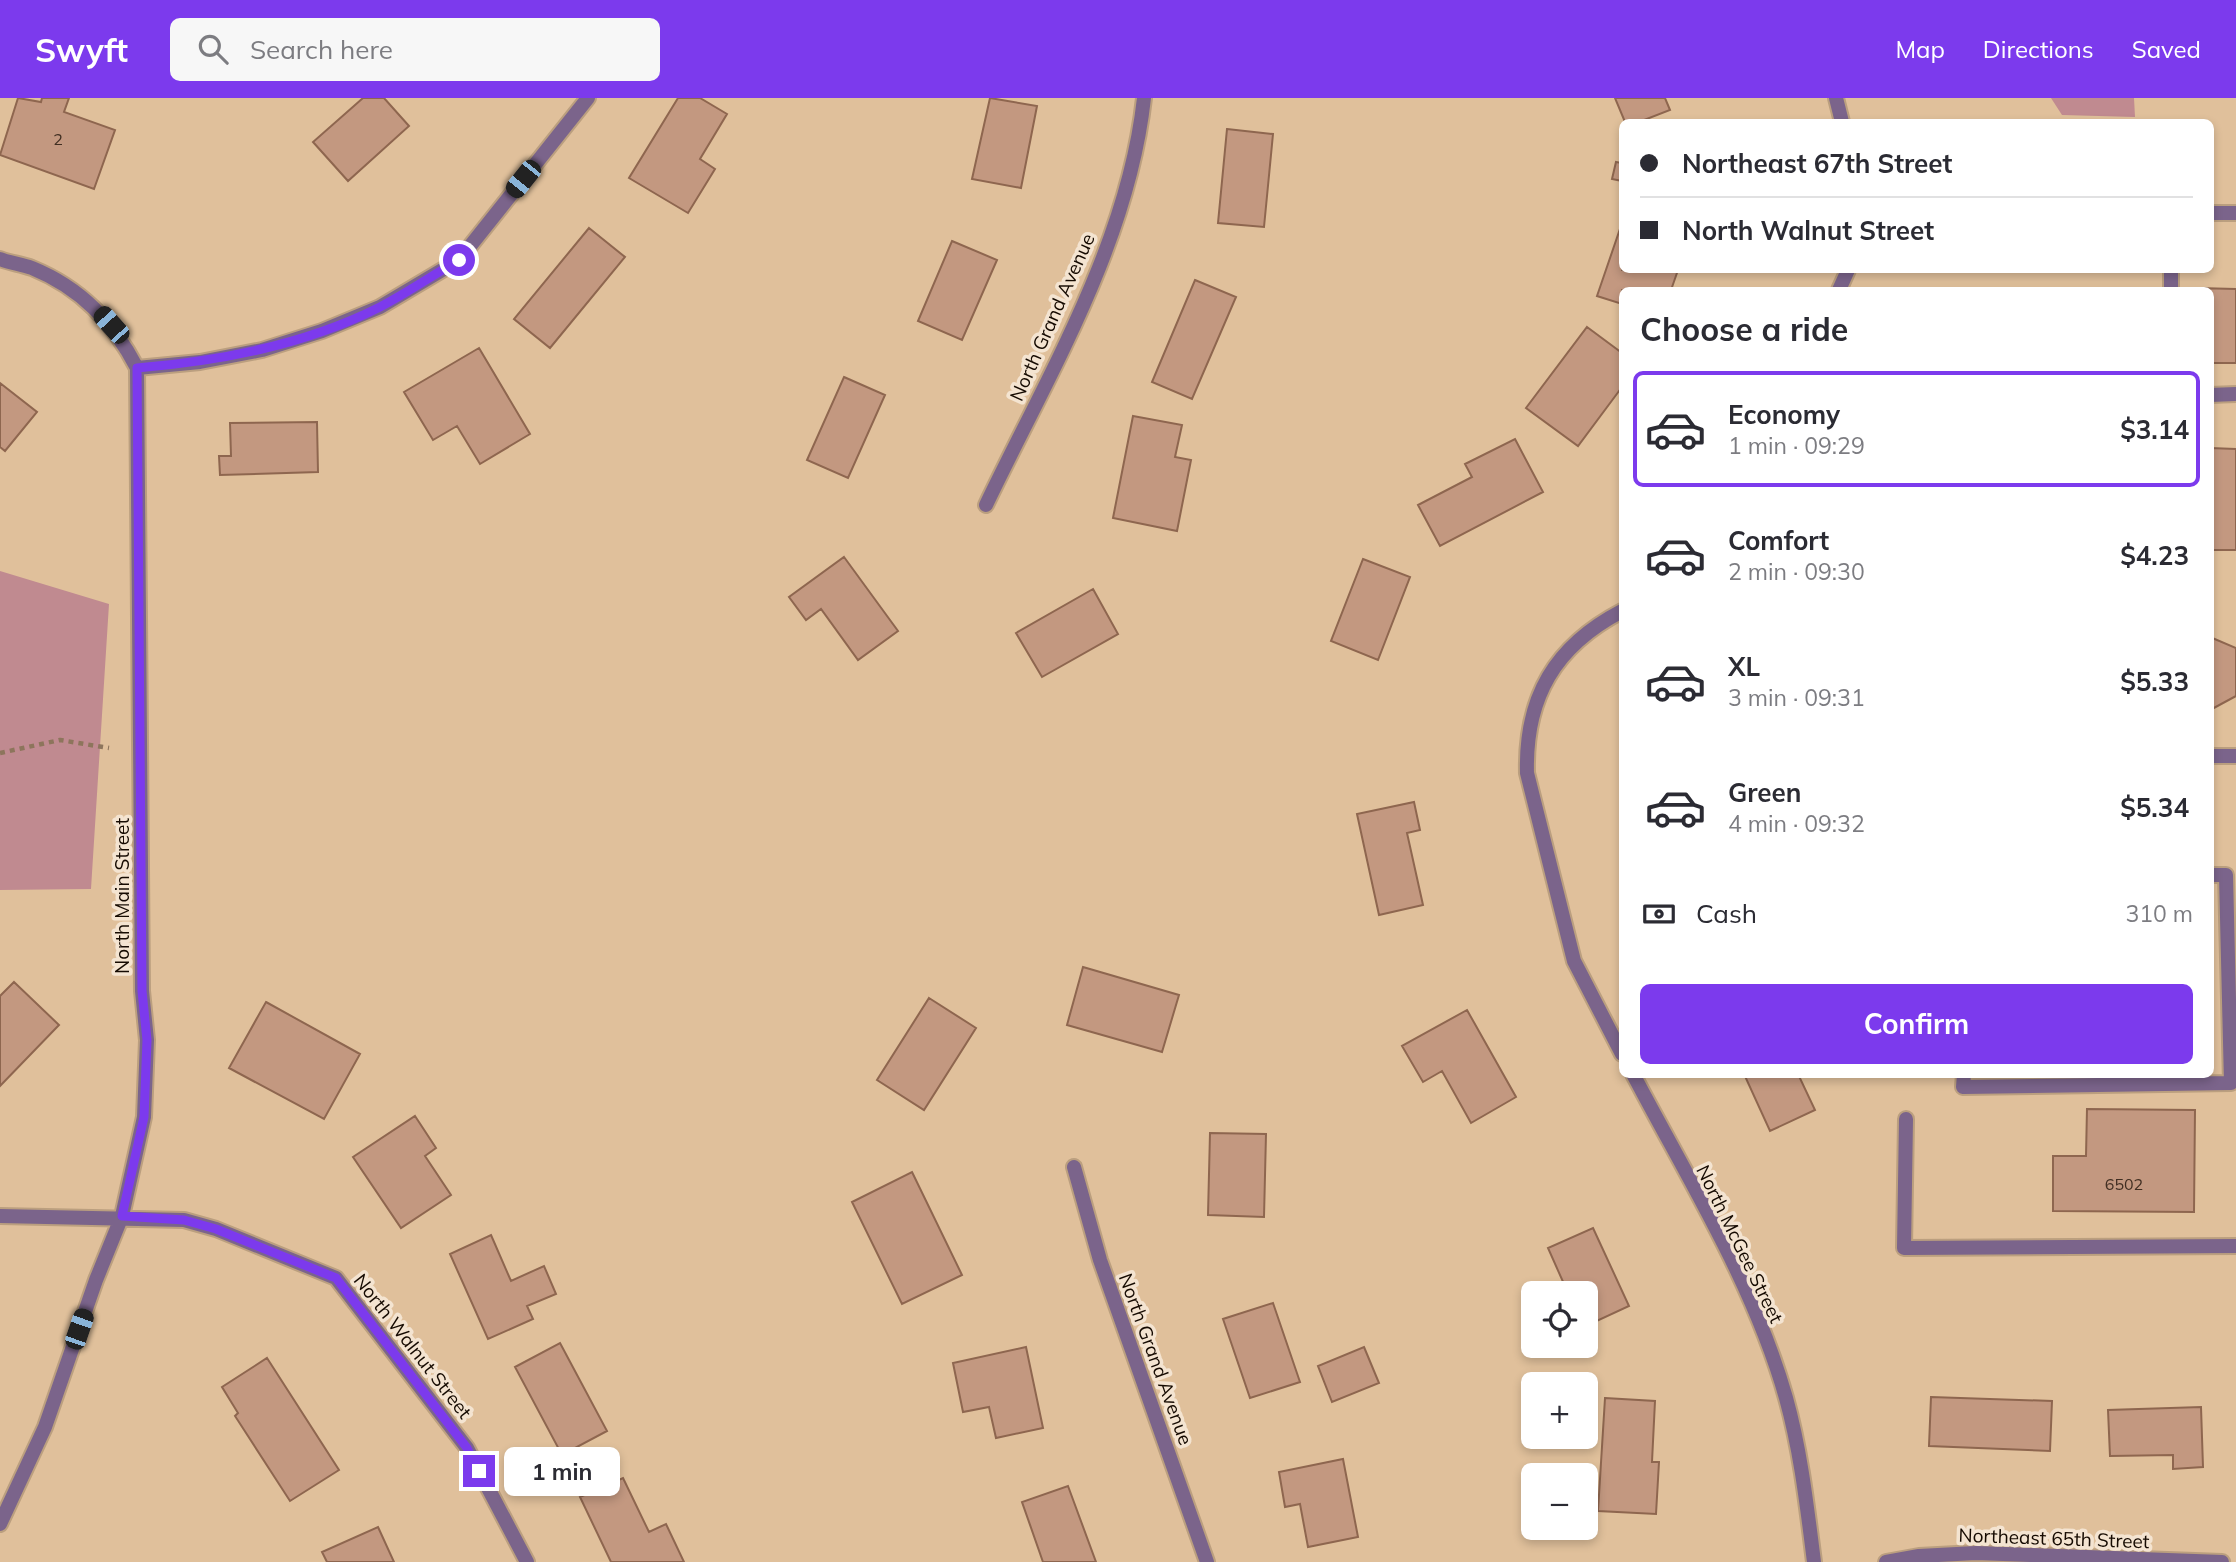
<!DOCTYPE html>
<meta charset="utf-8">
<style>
body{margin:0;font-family:Mulish,sans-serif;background:#f7f7f7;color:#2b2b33;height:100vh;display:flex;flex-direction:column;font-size:26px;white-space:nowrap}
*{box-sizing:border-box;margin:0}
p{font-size:23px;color:#7c7c81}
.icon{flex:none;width:38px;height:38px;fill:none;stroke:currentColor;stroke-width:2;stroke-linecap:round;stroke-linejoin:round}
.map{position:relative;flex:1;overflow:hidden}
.panel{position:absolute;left:1619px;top:189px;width:595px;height:791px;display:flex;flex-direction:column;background:#fff;border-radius:10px;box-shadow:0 4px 10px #0003}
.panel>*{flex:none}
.top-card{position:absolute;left:1619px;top:21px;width:595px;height:154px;border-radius:10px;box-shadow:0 4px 10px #0003;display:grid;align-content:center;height:154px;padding:0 21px;background:#fff}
.tools{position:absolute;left:1521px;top:1183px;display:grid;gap:14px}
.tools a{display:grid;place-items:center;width:77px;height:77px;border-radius:10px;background:#fff;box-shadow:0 4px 10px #0003;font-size:35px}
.end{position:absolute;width:32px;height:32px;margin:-16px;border:9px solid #7c3aed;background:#fff;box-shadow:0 0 0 4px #fff}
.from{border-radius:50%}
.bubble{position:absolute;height:49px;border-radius:10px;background:#fff;box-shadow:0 4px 10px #0003;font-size:23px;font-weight:700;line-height:49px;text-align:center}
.car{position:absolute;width:21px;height:42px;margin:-21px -10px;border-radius:9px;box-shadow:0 0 5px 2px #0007;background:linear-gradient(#222 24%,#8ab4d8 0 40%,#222 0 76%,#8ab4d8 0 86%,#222 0)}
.top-card b{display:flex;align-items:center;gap:24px;height:66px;font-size:26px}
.top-card b+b{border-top:2px solid #e1e1e2}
.top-card i{width:18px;height:18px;background:#2b2b33}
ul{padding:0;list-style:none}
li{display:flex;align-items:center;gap:21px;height:116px;margin:0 14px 10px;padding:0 7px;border:4px solid transparent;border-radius:10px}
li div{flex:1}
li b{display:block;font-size:26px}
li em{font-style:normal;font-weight:700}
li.selected{border-color:#7c3aed}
li>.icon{width:63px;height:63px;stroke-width:1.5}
h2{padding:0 21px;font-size:32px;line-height:84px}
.pay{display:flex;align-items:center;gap:18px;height:77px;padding:0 21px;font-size:26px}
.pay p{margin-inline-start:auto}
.cta{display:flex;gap:14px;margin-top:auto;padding:14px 21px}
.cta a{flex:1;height:80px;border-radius:10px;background:#7c3aed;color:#fff;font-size:28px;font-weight:700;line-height:80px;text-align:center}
header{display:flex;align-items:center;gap:42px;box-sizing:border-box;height:98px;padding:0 35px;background:#7c3aed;color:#fff}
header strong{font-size:33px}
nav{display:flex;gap:38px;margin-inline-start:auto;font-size:24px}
.search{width:490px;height:63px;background:#f7f7f7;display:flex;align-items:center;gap:18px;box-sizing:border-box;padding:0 24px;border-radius:10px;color:#7c7c81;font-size:26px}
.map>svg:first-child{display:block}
.green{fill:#c08a90}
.building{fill:#c39880;stroke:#8e664f;stroke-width:2}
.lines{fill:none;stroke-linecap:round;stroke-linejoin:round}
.service-casing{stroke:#bb9f7f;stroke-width:18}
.minor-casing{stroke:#bb9f7f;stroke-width:18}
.path{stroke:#8d755c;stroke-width:4.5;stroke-dasharray:5 5;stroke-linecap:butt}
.service{stroke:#7b648b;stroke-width:14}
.minor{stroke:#7b648b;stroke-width:14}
.route{stroke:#7c3aed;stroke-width:9}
.labels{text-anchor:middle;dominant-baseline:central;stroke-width:7;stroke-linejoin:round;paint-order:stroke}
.number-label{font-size:16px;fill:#402e21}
.street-label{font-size:19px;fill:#150a01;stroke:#f4e4d1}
</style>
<header>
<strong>Swyft</strong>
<div class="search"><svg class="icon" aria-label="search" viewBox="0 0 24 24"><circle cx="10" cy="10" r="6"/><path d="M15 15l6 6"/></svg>Search here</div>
<nav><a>Map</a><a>Directions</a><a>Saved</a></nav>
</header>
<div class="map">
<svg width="2236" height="1464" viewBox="0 0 2236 1464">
<rect width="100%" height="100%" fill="#e0c09b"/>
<path class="green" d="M2051,0H2134L2135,19L2062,17Z
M0,473L109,506L91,791L0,792Z"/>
<path class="building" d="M18,0L41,4L42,0H69L64,14L115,32L94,91L0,57Z
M363,0H384L409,28L348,83L313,44Z
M678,0H700L727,16L700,61L715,71L688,115L629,80Z
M990,0L1037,8L1021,90L972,81Z
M1615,0H1665L1670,12L1639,24H1625Z
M1227,31L1273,36L1264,129L1218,125Z
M1616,64L1622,65V83L1612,81Z
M1622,125V172H1678L1671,192H1622V206L1597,198Z
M589,130L625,159L550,250L514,221Z
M952,143L997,162L962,242L918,223Z
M1195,182L1236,199L1192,301L1152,284Z
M2197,190L2236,191V265H2210V192Z
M1587,229L1622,255V289L1578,348L1526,310Z
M479,250L530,336L480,366L457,328L433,342L404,294Z
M844,279L885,297L848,380L807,362Z
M0,285L37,314L5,353L0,349Z
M1133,318L1182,327L1175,359L1191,362L1177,433L1113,420Z
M317,324L318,374L220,377L219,358H231L230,325Z
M1515,341L1543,394L1440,448L1418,407L1472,379L1465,366Z
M2210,350L2236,351V452H2210Z
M844,459L898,533L858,562L821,511L806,522L789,499Z
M1363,461L1410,479L1378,562L1331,543Z
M1093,491L1118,536L1042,579L1016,535Z
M2210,539L2236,550V598L2212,611Z
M1414,704L1420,732L1407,735L1423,807L1379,817L1357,716Z
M1083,869L1179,897L1162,954L1067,927Z
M14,884L59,927L0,988V898Z
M929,900L976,930L924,1012L877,982Z
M266,904L360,956L324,1021L229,970Z
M1467,912L1516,999L1471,1025L1442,973L1423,984L1402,948Z
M1744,976H1798L1815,1012L1770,1033Z
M2087,1011L2195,1012L2194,1114L2053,1113V1058H2086Z
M415,1018L436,1050L425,1058L451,1097L401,1130L353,1059Z
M1210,1035L1266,1036L1264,1119L1208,1117Z
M912,1074L962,1177L902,1206L852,1104Z
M1593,1130L1629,1208L1586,1228V1195H1568L1548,1150Z
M491,1137L511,1183L544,1168L556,1196L527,1208L533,1221L488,1241L450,1156Z
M1273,1205L1300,1284L1250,1300L1223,1221Z
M560,1245L607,1333L562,1357L515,1269Z
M1026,1249L1043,1330L996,1340L989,1309L963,1314L953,1265Z
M1364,1249L1379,1285L1332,1304L1318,1268Z
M267,1260L339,1372L290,1403L235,1318L238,1315L222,1289Z
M1931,1299L2052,1303L2050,1353L1929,1348Z
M1605,1300L1655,1303L1652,1364H1659L1656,1416L1598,1413Z
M2201,1309L2203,1369L2173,1371V1357L2110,1358L2108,1312Z
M1343,1361L1358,1439L1308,1449L1300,1406L1285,1409L1279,1374Z
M623,1380L649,1434L666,1426L684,1464H611L580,1399Z
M1068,1388L1096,1464H1043L1022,1404Z
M378,1429L394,1464H327L322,1454Z"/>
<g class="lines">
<g class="service-casing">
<path id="service" d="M2171,192V172
M2210,297L2236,296
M2210,658H2236
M1964,976L1963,989L2231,985L2226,777H2210
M1906,1021L1904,1150L2236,1148"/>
</g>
<g class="minor-casing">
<path id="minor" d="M1836,0L1842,24
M2210,115H2236
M0,161C10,165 21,166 32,170C81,190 113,224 137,270L142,893L147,942L144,1019L122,1118L96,1182L45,1329L0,1426
M1839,192L1848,172
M137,270L200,264L262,252L322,233L380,209L459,162L588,0
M986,407C1048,277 1128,146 1144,0
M1622,513C1555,548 1525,599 1527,675L1574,863L1622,956
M1633,976C1688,1081 1754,1186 1786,1300C1801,1354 1807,1409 1814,1464
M1074,1069L1100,1162L1207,1464
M0,1118L184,1122L216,1131L336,1180L467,1350L527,1464
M1886,1464L1919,1458L1976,1455L2222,1464"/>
</g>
<path class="path" d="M0,655L60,642L109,650"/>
<use href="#service" class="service"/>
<use href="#minor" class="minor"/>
</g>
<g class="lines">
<path class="route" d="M459,162C433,177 407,195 380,209C305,247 221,263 137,270L142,893L147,942L144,1019L122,1118L184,1122L216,1131L336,1180L467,1350L479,1373"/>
</g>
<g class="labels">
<g class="number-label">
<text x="58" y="41">2</text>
<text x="2124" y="1086">6502</text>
</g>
<g class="street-label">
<text transform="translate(1052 219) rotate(-66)">North Grand Avenue</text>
<text transform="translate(122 798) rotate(-90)">North Main Street</text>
<text transform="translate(1740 1146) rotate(64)">North McGee Street</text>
<text transform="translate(413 1248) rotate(52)">North Walnut Street</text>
<text transform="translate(1156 1261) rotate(70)">North Grand Avenue</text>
<text transform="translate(2054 1440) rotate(2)">Northeast 65th Street</text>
</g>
</g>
</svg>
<div class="tools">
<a><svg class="icon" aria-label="locate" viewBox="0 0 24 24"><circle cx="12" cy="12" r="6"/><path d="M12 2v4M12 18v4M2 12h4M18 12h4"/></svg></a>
<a>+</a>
<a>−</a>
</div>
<i class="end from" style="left:459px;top:162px"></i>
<i class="end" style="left:479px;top:1373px"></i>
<div class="bubble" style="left:504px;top:1349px;width:116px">1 min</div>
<i class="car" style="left:523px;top:81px;rotate:219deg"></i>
<i class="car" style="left:111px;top:227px;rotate:318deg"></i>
<i class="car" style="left:79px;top:1231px;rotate:19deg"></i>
<div class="top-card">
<b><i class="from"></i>Northeast 67th Street</b>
<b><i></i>North Walnut Street</b>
</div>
<section class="panel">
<h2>Choose a ride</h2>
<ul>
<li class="selected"><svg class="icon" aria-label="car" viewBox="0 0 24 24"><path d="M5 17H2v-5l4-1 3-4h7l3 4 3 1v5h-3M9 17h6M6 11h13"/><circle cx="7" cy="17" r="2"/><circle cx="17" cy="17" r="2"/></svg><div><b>Economy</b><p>1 min · 09:29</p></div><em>$3.14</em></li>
<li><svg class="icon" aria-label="car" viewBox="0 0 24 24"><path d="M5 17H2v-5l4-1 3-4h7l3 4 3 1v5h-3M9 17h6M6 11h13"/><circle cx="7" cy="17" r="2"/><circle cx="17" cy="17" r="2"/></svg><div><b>Comfort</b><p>2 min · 09:30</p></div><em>$4.23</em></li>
<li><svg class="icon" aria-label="car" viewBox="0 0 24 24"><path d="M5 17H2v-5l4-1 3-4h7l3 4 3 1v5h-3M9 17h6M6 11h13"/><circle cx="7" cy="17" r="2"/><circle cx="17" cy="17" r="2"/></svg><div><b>XL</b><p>3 min · 09:31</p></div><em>$5.33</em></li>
<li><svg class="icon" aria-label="car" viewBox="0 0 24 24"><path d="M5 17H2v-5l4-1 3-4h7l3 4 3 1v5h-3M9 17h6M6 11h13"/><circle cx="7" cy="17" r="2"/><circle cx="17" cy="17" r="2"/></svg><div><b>Green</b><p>4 min · 09:32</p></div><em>$5.34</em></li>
</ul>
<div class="pay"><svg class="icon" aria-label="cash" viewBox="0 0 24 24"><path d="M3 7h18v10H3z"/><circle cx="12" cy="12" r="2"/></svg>Cash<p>310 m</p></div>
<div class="cta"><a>Confirm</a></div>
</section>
</div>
